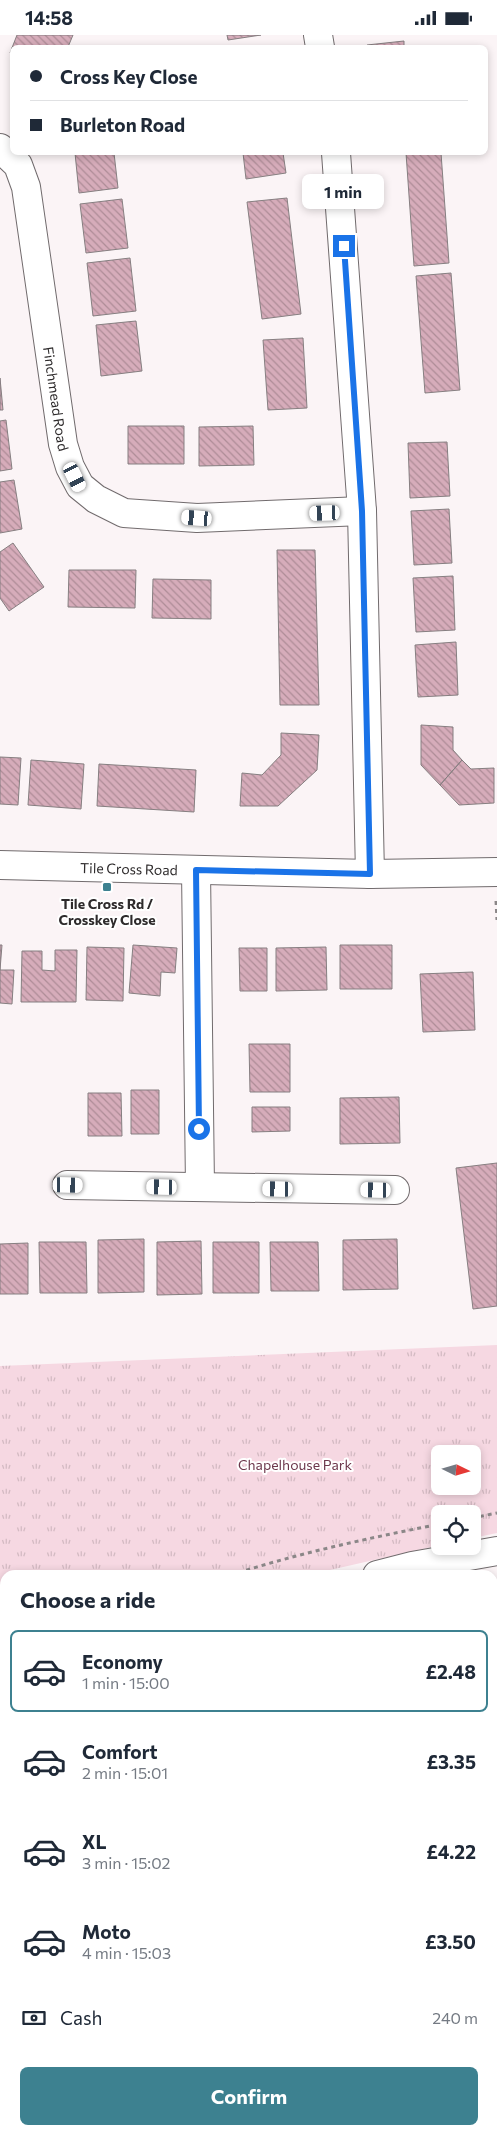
<!DOCTYPE html>
<meta charset="utf-8">
<style>
body{margin:0;font-family:Commissioner,sans-serif;background:#f2f2f3;color:#1f2937;height:100vh;display:flex;flex-direction:column;font-size:19px;white-space:nowrap}
*{box-sizing:border-box;margin:0}
p{font-size:16px;color:#747a83}
.icon{flex:none;width:28px;height:28px;fill:none;stroke:currentColor;stroke-width:2;stroke-linecap:round;stroke-linejoin:round}
.map{position:relative;flex:1;overflow:hidden}
.side{position:absolute;left:0px;top:1535px;width:498px;height:565px;display:flex;flex-direction:column;background:#fff;border-radius:15px 15px 0 0;box-shadow:0 2px 8px #0003}
.side>*{flex:none}
.banner{position:absolute;left:10px;top:10px;width:478px;height:110px;border-radius:8px;box-shadow:0 2px 8px #0003;display:grid;align-content:center;height:110px;padding:0 20px;background:#fff}
.needle{width:32px;rotate:95deg}
.controls{position:absolute;left:431px;top:1410px;display:grid;gap:10px}
.controls a{display:grid;place-items:center;width:50px;height:50px;border-radius:8px;background:#fff;box-shadow:0 2px 8px #0003;font-size:25px}
.end{position:absolute;width:22px;height:22px;margin:-11px;border:6px solid #1a73e8;background:#fff;box-shadow:0 0 0 2px #fff}
.from{border-radius:50%}
.bubble{position:absolute;height:35px;border-radius:8px;background:#fff;box-shadow:0 2px 8px #0003;font-size:16px;font-weight:700;line-height:35px;text-align:center}
.car{position:absolute;width:15px;height:30px;margin:-15px -8px;border-radius:6px;box-shadow:0 0 4px 1px #0007;background:linear-gradient(#fff 24%,#345 0 40%,#fff 0 76%,#345 0 86%,#fff 0)}
.banner b{display:flex;align-items:center;gap:18px;height:48px;font-size:19px}
.banner b+b{border-top:1px solid #e0e1e3}
.banner i{width:12px;height:12px;background:#1f2937}
ul{padding:0;list-style:none}
li{display:flex;align-items:center;gap:15px;height:82px;margin:0 10px 8px;padding:0 10px;border:2px solid transparent;border-radius:8px}
li div{flex:1}
li b{display:block;font-size:19px}
li em{font-style:normal;font-weight:700}
li.current{border-color:#3d8190}
li>.icon{width:45px;height:45px;stroke-width:1.5}
h2{padding:0 20px;font-size:22px;line-height:60px}
.pay{display:flex;align-items:center;gap:12px;height:55px;padding:0 20px;font-size:19px}
.pay p{margin-inline-start:auto}
.action{display:flex;gap:10px;margin-top:auto;padding:10px 20px}
.action a{flex:1;height:58px;border-radius:8px;background:#3d8190;color:#fff;font-size:20px;font-weight:700;line-height:58px;text-align:center}
.status{display:flex;justify-content:space-between;align-items:center;height:35px;padding:0 25px;background:#fff;direction:ltr}
.status svg{height:14px;fill:currentColor}
.map>svg:first-child{display:block}
.park{fill:url(#park-tufts);fill-rule:evenodd}
.building{fill:url(#building-back-hatch);stroke:#867f81}
.lines{fill:none;stroke-linecap:round;stroke-linejoin:round}
.street-casing{stroke:#716b6d;stroke-width:30}
.secondary-casing{stroke:#716b6d;stroke-width:30}
.path{stroke:#8b8788;stroke-width:3;stroke-dasharray:4 4;stroke-linecap:butt}
.street{stroke:#fff;stroke-width:28}
.secondary{stroke:#fff;stroke-width:28}
.route{stroke:#1a73e8;stroke-width:6}
.poi-dot{fill:#3d8190;stroke:#fff;stroke-width:2}
.labels{text-anchor:middle;dominant-baseline:central;stroke-width:4;stroke-linejoin:round;paint-order:stroke}
.street-label{font-size:14px;fill:#2e2b2c;stroke:#fff}
.poi-label{font-size:14px;font-weight:bold;fill:#2e2b2c;stroke:#fff}
.park-label{font-size:14px;fill:#6d374c;stroke:#fff}
</style>
<div class="status"><b>14:58</b><svg viewBox="0 0 49 12"><path d="M0 12V9h3v3zM5 12V6h3v6zM10 12V3h3v9zM15 12V0h3v12zM26 1h20v11H26zM47 4h2v5h-2z"/></svg></div>
<div class="map">
<svg width="497" height="2100" viewBox="0 0 497 2100">
<defs>
<pattern id="park-tufts" width="24" height="20" patternUnits="userSpaceOnUse" patternTransform="scale(1.25)"><rect width="24" height="20" fill="#f6d8e2"/><path d="M3 7l-1-3M5 7V3M7 7l1-3M15 17l-1-3M17 17v-4M19 17l1-3" fill="none" stroke="#d3bac2"/></pattern>
<pattern id="building-back-hatch" width="6" height="6" patternUnits="userSpaceOnUse" patternTransform="scale(1.25)"><rect width="6" height="6" fill="#d6acba"/><path d="M-1 5l2 2M0 0l6 6M5-1l2 2" fill="none" stroke="#ae8c97"/></pattern>
</defs>
<rect width="100%" height="100%" fill="#fbf4f6"/>
<path class="park" d="M497,1310V1498L473,1503L472,1479H440V1510L308,1540H5V1641L0,1642V1331ZM440,1419H472V1451H440Z"/>
<path class="building" d="M17,0H73L68,12H12V19L10,18Z
M227,0H261L228,5Z
M404,6V12H368L367,10Z
M75,118H114L118,153L79,158Z
M243,118H283L286,138L246,144Z
M406,118H441L449,228L414,231Z
M287,163L301,279L262,284L247,167Z
M122,164L128,213L86,218L80,169Z
M130,223L136,276L93,281L87,228Z
M451,238L460,355L425,358L416,241Z
M136,286L142,336L101,341L96,290Z
M303,303L307,373L268,375L263,305Z
M0,343L3,375H0Z
M6,385L12,434L0,436V386Z
M128,391H184V429H128Z
M253,391L254,430L199,431V392Z
M447,407L450,461L410,463L408,408Z
M14,445L22,494L0,498V447Z
M449,474L452,528L414,530L411,476Z
M13,508L44,552L9,576L0,563V517Z
M277,515H315L319,670H280Z
M69,535H136L135,573L68,572Z
M453,541L455,595L416,597L413,543Z
M153,544L211,545V584L152,583Z
M456,607L458,660L418,662L415,610Z
M421,690L453,692V715L462,725L440,750L421,730Z
M281,698L319,700L317,735L278,771H240L242,738L262,740L281,720Z
M0,722L21,723L18,770L0,769Z
M31,725L84,729L81,774L28,770Z
M462,725L471,734L494,733V768L459,770L440,750Z
M99,729L196,735L194,777L97,771Z
M0,910H2L0,935H14L12,969L0,968Z
M133,910L177,913L175,938L161,937L160,961L129,958Z
M340,910H392V954H340Z
M87,912L124,913L123,966L86,965Z
M326,912L327,955L276,956V913Z
M239,913H267V956H240Z
M55,915H77L76,967H21L22,916H42V935L55,936Z
M473,937L475,995L423,997L420,939Z
M249,1009H290V1057H250Z
M131,1055H159V1099H131Z
M88,1058H121L122,1101H88Z
M399,1062L400,1108L340,1109V1063Z
M252,1072H290V1096L252,1097Z
M497,1128V1271L473,1274L456,1133Z
M144,1204V1257L98,1258V1205Z
M397,1204L398,1254L343,1255V1205Z
M201,1206L202,1259L157,1260V1207Z
M39,1207H86L87,1258H40Z
M213,1207H259V1258H213Z
M270,1207H318L319,1256H271Z
M28,1208V1259H0V1209Z
M0,1718L5,1737V1856H2Z
M497,1787V1847H492Z
M492,1847H497V1920H492Z
M5,1881V1897L1,1882Z
M492,2017H497V2055H495L492,2084Z
M151,2095H187V2100H150Z
M453,2095H492L491,2100H452Z"/>
<g class="lines">
<g class="street-casing">
<g id="street">
<path d="M318,0L320,12"/>
<path id="s1" d="M0,113L18,130L26,152L63,409L70,432L80,451L96,464L124,478L197,483L362,476"/>
<path d="M336,118L362,476L370,839"/>
<path d="M196,835L200,1152"/>
<path d="M67,1150L395,1155"/>
<path d="M492,1974H497"/>
<path d="M0,2039L5,2057"/>
<path d="M16,2095L17,2100"/>
</g>
</g>
<g class="secondary-casing">
<g id="secondary">
<path id="s2" d="M0,830L370,839L497,837"/>
<path d="M377,1540L412,1531L497,1516"/>
<path d="M0,1664L5,1662"/>
</g>
</g>
<path class="path" d="M496,866L497,885
M472,1483L497,1478
M231,1540C299,1518 369,1503 440,1489
M492,1566L497,1565
M0,1621L5,1619
M492,1639L497,1584
M128,2100V2095
M432,2100L433,2095"/>
<use href="#street" class="street"/>
<use href="#secondary" class="secondary"/>
</g>
<g class="lines">
<path class="route" d="M199,1094L196,835L370,839L362,476L344,211"/>
</g>
<rect class="poi-dot" x="102" y="847" width="10" height="10" rx="2.5"/>
<g class="labels">
<g class="street-label">
<text stroke="none"><textPath href="#s1" startOffset="262">Finchmead Road</textPath></text>
<text stroke="none"><textPath href="#s2" startOffset="129">Tile Cross Road</textPath></text>
</g>
<g class="poi-label">
<text x="107" y="868">Tile Cross Rd /<tspan x="107" dy="16">Crosskey Close</tspan></text>
</g>
<g class="park-label">
<text x="295" y="1429">Chapelhouse Park</text>
</g>
</g>
</svg>
<div class="controls">
<a><svg class="needle" viewBox="-14 -14 28 28"><path d="M0-13l5 13h-10z" fill="#e53935"/><path d="M0 13l5-13h-10z" fill="#747a83"/></svg></a>
<a><svg class="icon" aria-label="locate" viewBox="0 0 24 24"><circle cx="12" cy="12" r="6"/><path d="M12 2v4M12 18v4M2 12h4M18 12h4"/></svg></a>
</div>
<i class="end from" style="left:199px;top:1094px"></i>
<i class="end" style="left:344px;top:211px"></i>
<div class="bubble" style="left:302px;top:139px;width:82px">1 min</div>
<i class="car" style="left:75px;top:442px;rotate:154deg"></i>
<i class="car" style="left:325px;top:478px;rotate:268deg"></i>
<i class="car" style="left:197px;top:483px;rotate:274deg"></i>
<i class="car" style="left:68px;top:1150px;rotate:91deg"></i>
<i class="car" style="left:162px;top:1152px;rotate:271deg"></i>
<i class="car" style="left:278px;top:1154px;rotate:271deg"></i>
<i class="car" style="left:376px;top:1155px;rotate:271deg"></i>
<div class="banner">
<b><i class="from"></i>Cross Key Close</b>
<b><i></i>Burleton Road</b>
</div>
<section class="side">
<h2>Choose a ride</h2>
<ul>
<li class="current"><svg class="icon" aria-label="car" viewBox="0 0 24 24"><path d="M5 17H2v-5l4-1 3-4h7l3 4 3 1v5h-3M9 17h6M6 11h13"/><circle cx="7" cy="17" r="2"/><circle cx="17" cy="17" r="2"/></svg><div><b>Economy</b><p>1 min · 15:00</p></div><em>£2.48</em></li>
<li><svg class="icon" aria-label="car" viewBox="0 0 24 24"><path d="M5 17H2v-5l4-1 3-4h7l3 4 3 1v5h-3M9 17h6M6 11h13"/><circle cx="7" cy="17" r="2"/><circle cx="17" cy="17" r="2"/></svg><div><b>Comfort</b><p>2 min · 15:01</p></div><em>£3.35</em></li>
<li><svg class="icon" aria-label="car" viewBox="0 0 24 24"><path d="M5 17H2v-5l4-1 3-4h7l3 4 3 1v5h-3M9 17h6M6 11h13"/><circle cx="7" cy="17" r="2"/><circle cx="17" cy="17" r="2"/></svg><div><b>XL</b><p>3 min · 15:02</p></div><em>£4.22</em></li>
<li><svg class="icon" aria-label="car" viewBox="0 0 24 24"><path d="M5 17H2v-5l4-1 3-4h7l3 4 3 1v5h-3M9 17h6M6 11h13"/><circle cx="7" cy="17" r="2"/><circle cx="17" cy="17" r="2"/></svg><div><b>Moto</b><p>4 min · 15:03</p></div><em>£3.50</em></li>
</ul>
<div class="pay"><svg class="icon" aria-label="cash" viewBox="0 0 24 24"><path d="M3 7h18v10H3z"/><circle cx="12" cy="12" r="2"/></svg>Cash<p>240 m</p></div>
<div class="action"><a>Confirm</a></div>
</section>
</div>
